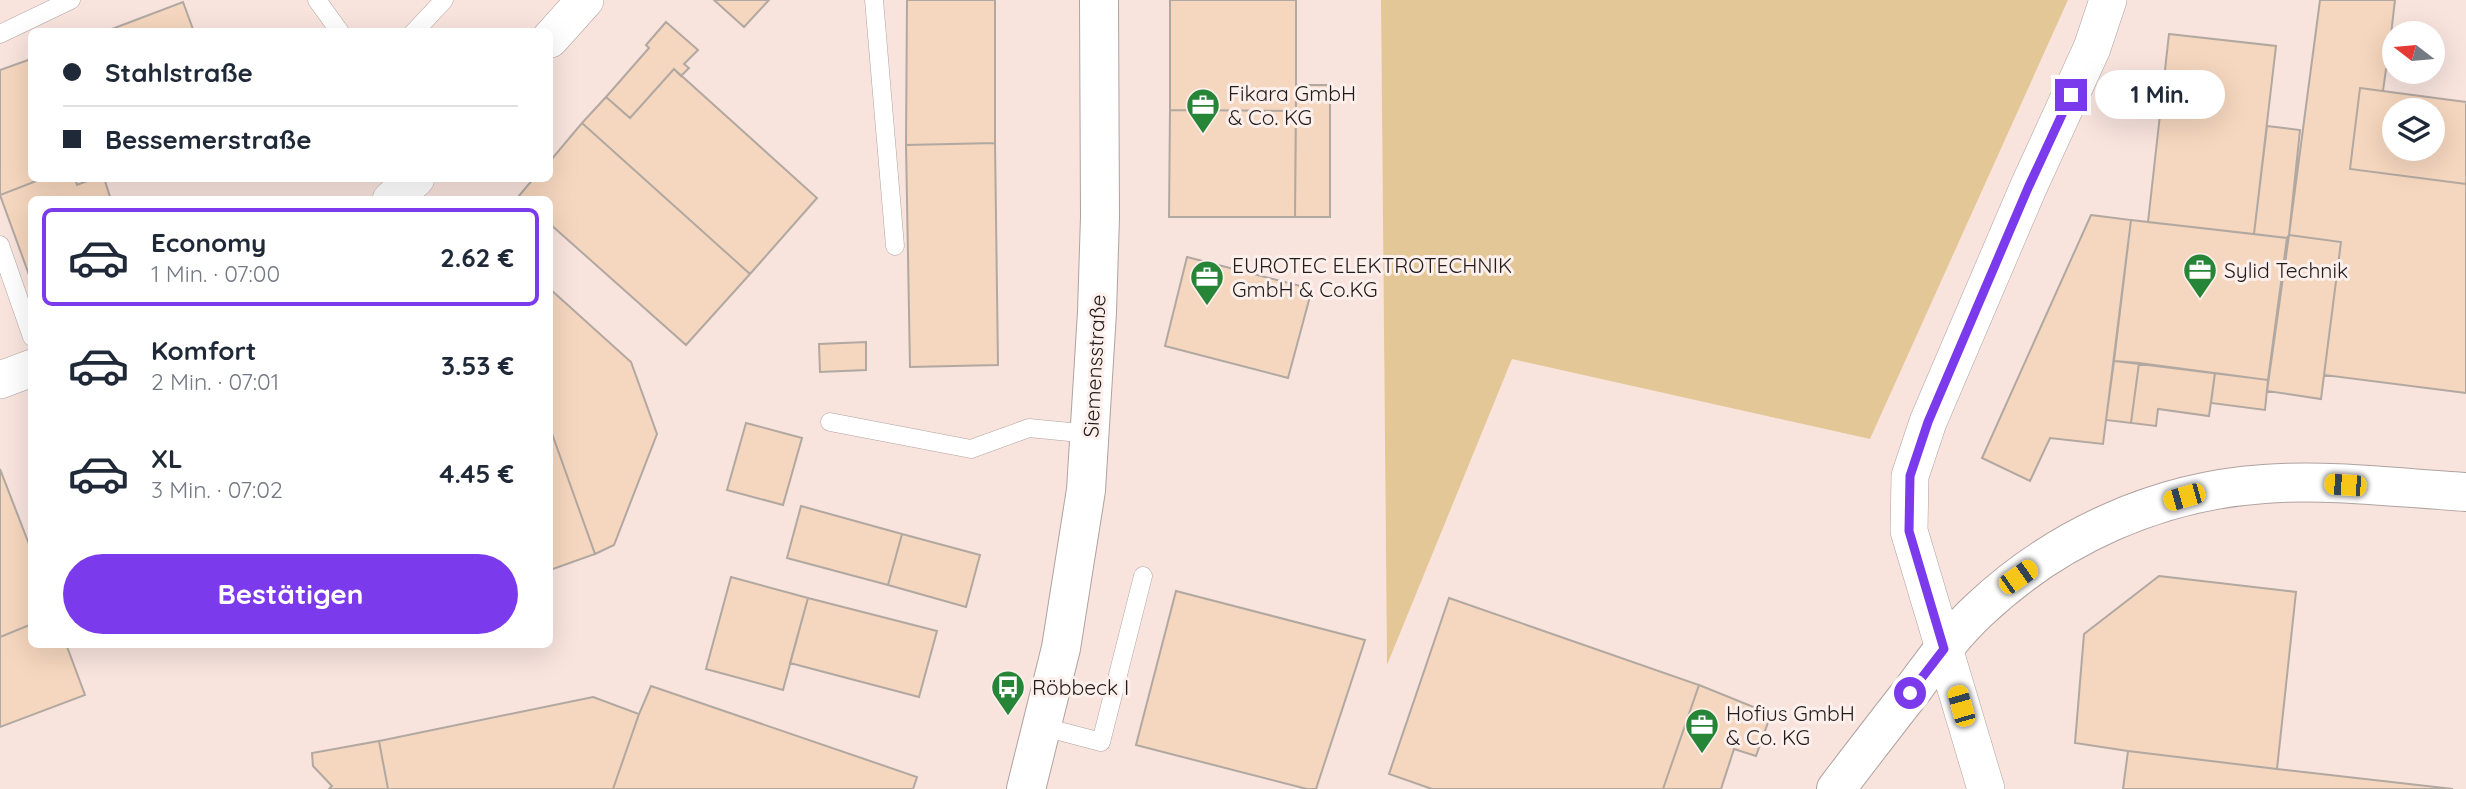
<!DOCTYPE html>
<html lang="de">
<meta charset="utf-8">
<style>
body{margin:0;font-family:Quicksand,sans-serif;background:#f2f2f3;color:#1f2937;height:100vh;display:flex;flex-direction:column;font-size:26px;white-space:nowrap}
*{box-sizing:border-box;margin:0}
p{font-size:23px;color:#747a83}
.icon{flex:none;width:38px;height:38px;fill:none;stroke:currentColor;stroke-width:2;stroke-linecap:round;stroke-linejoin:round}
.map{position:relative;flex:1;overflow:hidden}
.side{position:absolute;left:28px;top:196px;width:525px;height:452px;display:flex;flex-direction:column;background:#fff;border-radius:10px;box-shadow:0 7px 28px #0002}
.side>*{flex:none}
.top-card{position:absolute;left:28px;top:28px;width:525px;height:154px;border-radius:10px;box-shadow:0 7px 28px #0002;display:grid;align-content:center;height:154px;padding:0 35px;background:#fff}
.needle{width:46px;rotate:286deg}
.buttons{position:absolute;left:2382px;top:21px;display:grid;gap:14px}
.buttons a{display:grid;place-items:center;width:63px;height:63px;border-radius:50%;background:#fff;box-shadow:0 7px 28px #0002;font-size:35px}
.end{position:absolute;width:32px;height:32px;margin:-16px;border:9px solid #7c3aed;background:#fff;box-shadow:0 0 0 4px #fff}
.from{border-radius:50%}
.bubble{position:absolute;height:49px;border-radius:24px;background:#fff;box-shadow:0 7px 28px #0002;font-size:23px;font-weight:800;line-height:49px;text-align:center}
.car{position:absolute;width:21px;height:42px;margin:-21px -10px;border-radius:9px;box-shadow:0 0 5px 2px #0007;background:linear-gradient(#f5c518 24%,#345 0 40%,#f5c518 0 76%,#345 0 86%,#f5c518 0)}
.top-card b{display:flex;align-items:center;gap:24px;height:66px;font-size:26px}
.top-card b+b{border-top:2px solid #e0e1e3}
.top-card i{width:18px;height:18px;background:#1f2937}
ul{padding:12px 0 0;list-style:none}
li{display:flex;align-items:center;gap:21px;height:98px;margin:0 14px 10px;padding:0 21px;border:4px solid transparent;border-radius:10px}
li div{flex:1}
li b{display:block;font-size:26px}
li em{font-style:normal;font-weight:800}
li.active{border-color:#7c3aed}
li>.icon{width:63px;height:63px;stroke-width:1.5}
.button{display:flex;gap:14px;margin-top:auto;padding:14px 35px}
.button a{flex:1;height:80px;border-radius:42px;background:#7c3aed;color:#fff;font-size:28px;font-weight:800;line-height:80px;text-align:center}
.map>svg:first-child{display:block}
.built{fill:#f8e3dd;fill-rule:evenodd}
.green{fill:#e4c796}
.building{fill:#f5d6be;stroke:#b1a8a1;stroke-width:2;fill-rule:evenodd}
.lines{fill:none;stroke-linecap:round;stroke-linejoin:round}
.service-casing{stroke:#afa3a0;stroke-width:19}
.minor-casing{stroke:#afa3a0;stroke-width:38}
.tertiary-casing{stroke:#afa3a0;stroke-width:40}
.service{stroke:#fff;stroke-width:18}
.minor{stroke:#fff;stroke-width:37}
.tertiary{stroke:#fff;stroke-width:38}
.route{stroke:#7c3aed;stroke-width:9}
.labels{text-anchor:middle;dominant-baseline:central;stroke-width:6;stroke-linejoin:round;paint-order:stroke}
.poi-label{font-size:21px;fill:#211c1b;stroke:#fdf0ec;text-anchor:start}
.street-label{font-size:21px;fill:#211c1b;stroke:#fdf0ec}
</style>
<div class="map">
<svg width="2466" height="789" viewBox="0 0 2466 789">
<rect width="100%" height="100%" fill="#fdf0ec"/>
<path class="built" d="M0,0H1381L1387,663L1512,359L1870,439L2068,0H2466V789H0ZM32,32H550V178H32ZM2394,33H2432V72H2394ZM2394,110H2432V149H2394ZM32,200H550V644H32Z"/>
<path class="green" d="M1381,0H2068L1870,439L1512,359L1387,665Z"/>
<path class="building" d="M714,0H769L744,27Z
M907,0H995V143L906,145Z
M1170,0H1296V111L1170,110Z
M2320,0H2395L2390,43H2394V70L2386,69L2383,91L2360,88L2350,169L2466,184V393L2324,375L2341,242L2289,235Z
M183,2L194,32H104Z
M666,22L698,50L684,64L689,68L681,76L674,69L630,118L606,97L649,48L646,45Z
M2169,34L2276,46L2254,234L2148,222Z
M31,59L32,178H44L0,195V70Z
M674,69L817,198L750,274L582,123L606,97L630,118Z
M1296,85H1330V217H1295Z
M2360,88L2466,102V184L2350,169ZM2394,110H2432V149H2394Z
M1170,110L1296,111L1295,217H1169Z
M582,123L750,274L686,345L550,224V200H521L518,197L534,178H550V161Z
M2267,126L2300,130L2289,235L2287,238L2254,234Z
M995,143L998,365L910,367L906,145Z
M44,178H75L77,185L95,178H104L111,200H32V283L0,195Z
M75,178H95L77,185Z
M2091,215L2131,220L2103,444L2050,438L2030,481L1982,458Z
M2131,220L2287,238L2268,380L2114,361Z
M2289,235L2341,242L2321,399L2267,391Z
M1187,257L1312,289L1288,378L1165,346Z
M550,289L631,362L657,434L614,545L595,554L550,428Z
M866,342V370L820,372L819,344Z
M2114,361L2139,363L2131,423L2106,420Z
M2139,363L2215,373L2209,416L2158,409L2156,426L2131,423Z
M2215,373L2268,380L2265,410L2211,403Z
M746,423L802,438L783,505L727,490Z
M550,428L595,554L550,570Z
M0,469L32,552V624L0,637Z
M801,506L902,534L888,585L787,558Z
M902,534L980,555L966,607L888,585Z
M2159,576L2296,592L2277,769L2128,751L2075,743L2084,634Z
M731,577L808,598L783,690L706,669Z
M1176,591L1365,640L1316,789H1307L1136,745Z
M808,598L937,631L919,697L790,663Z
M1449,598L1699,685L1663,789H1432L1389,774Z
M32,624V644H66L85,695L0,727V637Z
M1699,685L1771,714L1756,756L1734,749L1721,789H1663Z
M651,686L917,777L913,789H613L639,714Z
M593,697L639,714L613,789H388L379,741Z
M379,741L388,789H329L332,786L313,766L312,753Z
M2128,751L2277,769L2453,789H2123Z"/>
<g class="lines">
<g class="service-casing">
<path id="service" d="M317,0L340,32
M874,0L895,246
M414,32L444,0
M0,34L71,0
M0,245L32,337
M830,422L971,449L1029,428L1090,434
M1040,726L1101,742L1143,576"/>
</g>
<g class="minor-casing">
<path id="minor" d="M550,39L585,0
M391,200L416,178
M0,380L32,368
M1986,789L1909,531L1910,476L1928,422L2028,188L2092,48L2108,0"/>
</g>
<g class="tertiary-casing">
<path id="tertiary" d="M1026,789L1061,648L1086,490L1097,312L1100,217L1099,0
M1836,789C1862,755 1888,721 1914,688C1934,661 1954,633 1979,610C2056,537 2158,491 2264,484C2331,479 2399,488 2466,492"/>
</g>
<use href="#service" class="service"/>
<use href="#minor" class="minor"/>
<use href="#tertiary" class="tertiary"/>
</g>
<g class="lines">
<path class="route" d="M1910,693L1944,649L1909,531L1910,476L1928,422L2028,188L2071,95"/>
</g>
<defs>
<g id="office-pin" transform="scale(1.75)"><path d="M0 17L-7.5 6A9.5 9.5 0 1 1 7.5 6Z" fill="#278537" stroke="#fdf0ec"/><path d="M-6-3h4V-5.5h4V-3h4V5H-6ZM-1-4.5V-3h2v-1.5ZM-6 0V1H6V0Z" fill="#fff"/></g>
<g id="bus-pin" transform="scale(1.75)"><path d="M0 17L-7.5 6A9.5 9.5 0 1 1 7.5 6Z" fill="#278537" stroke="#fdf0ec"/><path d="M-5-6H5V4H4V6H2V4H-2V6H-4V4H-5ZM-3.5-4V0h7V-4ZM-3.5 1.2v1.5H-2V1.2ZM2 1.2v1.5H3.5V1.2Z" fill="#fff"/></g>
</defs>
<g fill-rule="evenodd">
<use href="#office-pin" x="1203" y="105"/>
<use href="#office-pin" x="2200" y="270"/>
<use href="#office-pin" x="1207" y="277"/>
<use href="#bus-pin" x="1008" y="687"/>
<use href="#office-pin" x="1702" y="725"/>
</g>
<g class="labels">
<g class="poi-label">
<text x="1228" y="93">Fikara GmbH<tspan x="1228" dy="24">&amp; Co. KG</tspan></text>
<text x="1232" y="265">EUROTEC ELEKTROTECHNIK<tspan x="1232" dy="24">GmbH &amp; Co.KG</tspan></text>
<text x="2224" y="270">Sylid Technik</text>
<text x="1032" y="687">Röbbeck I</text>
<text x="1726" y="713">Hofius GmbH<tspan x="1726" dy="24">&amp; Co. KG</tspan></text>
</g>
<g class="street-label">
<text transform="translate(1094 366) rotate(-87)">Siemensstraße</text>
</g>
</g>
</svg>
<div class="buttons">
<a><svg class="needle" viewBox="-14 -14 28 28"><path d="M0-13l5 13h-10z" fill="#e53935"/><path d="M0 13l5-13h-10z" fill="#747a83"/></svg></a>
<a><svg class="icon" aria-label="layers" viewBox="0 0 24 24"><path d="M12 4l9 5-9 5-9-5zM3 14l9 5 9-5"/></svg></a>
</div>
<i class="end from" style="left:1910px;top:693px"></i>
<i class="end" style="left:2071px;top:95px"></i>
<div class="bubble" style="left:2095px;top:70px;width:130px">1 Min.</div>
<i class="car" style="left:2345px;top:485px;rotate:274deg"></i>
<i class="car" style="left:2184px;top:497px;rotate:254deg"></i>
<i class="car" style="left:2018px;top:577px;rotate:55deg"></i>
<i class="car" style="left:1961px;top:706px;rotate:344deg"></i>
<div class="top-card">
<b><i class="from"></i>Stahlstraße</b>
<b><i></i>Bessemerstraße</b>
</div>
<section class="side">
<ul>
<li class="active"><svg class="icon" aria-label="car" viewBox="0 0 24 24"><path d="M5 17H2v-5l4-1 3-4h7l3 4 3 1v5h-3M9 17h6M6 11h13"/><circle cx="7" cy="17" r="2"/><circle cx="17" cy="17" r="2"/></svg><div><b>Economy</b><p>1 Min. · 07:00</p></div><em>2.62 €</em></li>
<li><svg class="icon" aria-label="car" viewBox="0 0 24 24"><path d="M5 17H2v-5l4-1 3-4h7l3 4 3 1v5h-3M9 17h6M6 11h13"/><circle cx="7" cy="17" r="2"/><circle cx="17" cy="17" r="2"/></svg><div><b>Komfort</b><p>2 Min. · 07:01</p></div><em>3.53 €</em></li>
<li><svg class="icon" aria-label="car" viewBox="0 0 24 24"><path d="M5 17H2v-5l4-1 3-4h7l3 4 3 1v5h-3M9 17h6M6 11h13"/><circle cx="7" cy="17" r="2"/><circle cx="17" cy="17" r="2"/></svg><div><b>XL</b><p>3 Min. · 07:02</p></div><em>4.45 €</em></li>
</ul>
<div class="button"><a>Bestätigen</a></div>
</section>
</div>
